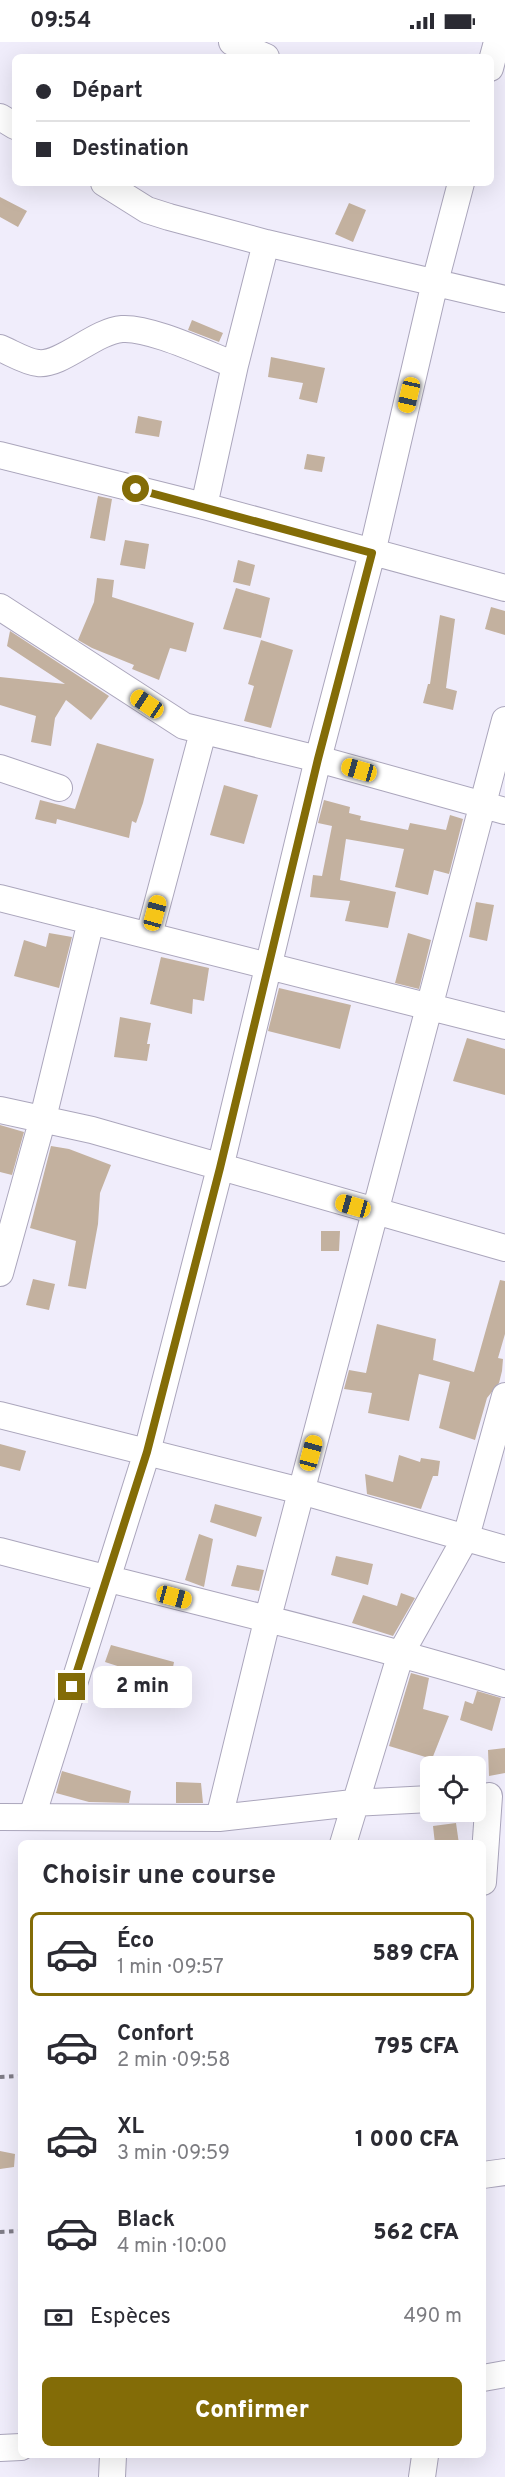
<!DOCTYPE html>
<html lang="fr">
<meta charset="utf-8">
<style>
body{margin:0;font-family:Overpass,sans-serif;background:#f7f7f7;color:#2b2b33;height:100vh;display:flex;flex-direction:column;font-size:22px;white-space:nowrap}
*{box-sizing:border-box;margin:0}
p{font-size:20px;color:#7c7c81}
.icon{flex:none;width:33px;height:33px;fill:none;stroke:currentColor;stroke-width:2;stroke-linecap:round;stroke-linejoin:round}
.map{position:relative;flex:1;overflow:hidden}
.drawer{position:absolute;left:18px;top:1798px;width:468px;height:618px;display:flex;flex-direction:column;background:#fff;border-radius:9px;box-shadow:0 6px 24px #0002}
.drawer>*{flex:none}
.guide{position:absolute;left:12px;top:12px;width:482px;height:132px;border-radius:9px;box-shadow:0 6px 24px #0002;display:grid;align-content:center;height:132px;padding:0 24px;background:#fff}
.buttons{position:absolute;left:420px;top:1714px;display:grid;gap:12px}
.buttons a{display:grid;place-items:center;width:66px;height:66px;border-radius:9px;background:#fff;box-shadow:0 6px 24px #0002;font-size:30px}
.end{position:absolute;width:27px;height:27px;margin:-14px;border:8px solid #836c07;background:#fff;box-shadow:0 0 0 3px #fff}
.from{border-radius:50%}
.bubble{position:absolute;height:42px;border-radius:9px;background:#fff;box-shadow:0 6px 24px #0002;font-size:20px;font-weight:800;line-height:42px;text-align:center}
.car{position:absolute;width:18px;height:36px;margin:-18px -9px;border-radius:8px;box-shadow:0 0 4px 2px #0007;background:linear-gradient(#f5c518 24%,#345 0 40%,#f5c518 0 76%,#345 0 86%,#f5c518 0)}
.guide b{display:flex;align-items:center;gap:21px;height:57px;font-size:22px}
.guide b+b{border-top:2px solid #e1e1e2}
.guide i{width:15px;height:15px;background:#2b2b33}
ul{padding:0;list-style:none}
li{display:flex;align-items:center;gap:18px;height:84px;margin:0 12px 9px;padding:0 12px;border:3px solid transparent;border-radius:9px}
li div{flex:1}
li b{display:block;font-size:22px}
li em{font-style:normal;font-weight:800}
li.on{border-color:#836c07}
li>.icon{width:54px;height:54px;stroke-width:1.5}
h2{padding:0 24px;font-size:27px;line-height:72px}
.pay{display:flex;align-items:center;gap:15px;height:66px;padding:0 24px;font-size:22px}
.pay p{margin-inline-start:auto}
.action{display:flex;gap:12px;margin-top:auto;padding:12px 24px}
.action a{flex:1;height:69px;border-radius:9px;background:#836c07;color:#fff;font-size:24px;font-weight:800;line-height:69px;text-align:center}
.status{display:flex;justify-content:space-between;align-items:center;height:42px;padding:0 30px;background:#fff;direction:ltr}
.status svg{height:16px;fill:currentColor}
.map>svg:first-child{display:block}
.building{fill:#c3b19f}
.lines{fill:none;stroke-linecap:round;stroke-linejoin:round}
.minor-casing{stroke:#aba6bc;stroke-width:28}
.path{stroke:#7f7c87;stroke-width:4;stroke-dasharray:4.5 4.5;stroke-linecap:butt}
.minor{stroke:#fff;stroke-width:26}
.route{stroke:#836c07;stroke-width:8}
</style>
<div class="status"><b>09:54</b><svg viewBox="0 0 49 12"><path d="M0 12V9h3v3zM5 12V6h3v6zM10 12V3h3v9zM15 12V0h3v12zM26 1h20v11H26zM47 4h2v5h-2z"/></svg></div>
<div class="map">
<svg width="505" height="2435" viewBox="0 0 505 2435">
<rect width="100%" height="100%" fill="#f0edfb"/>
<path class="building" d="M0,155L27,169L18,185L0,175Z
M349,161L366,168L353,200L335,192Z
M192,278L223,291L219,300L188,288Z
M271,315L325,326L317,361L299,357L303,341L268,335Z
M138,374L162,379L159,395L135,391Z
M307,412L325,415L322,430L304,427Z
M98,454L112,457L105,499L90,496Z
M125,498L149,502L145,527L120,523Z
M238,518L255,523L250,544L233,540Z
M97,536L114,538L112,555L194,581L186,610L170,606L159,638L132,627L134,623L92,606L78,598L94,560Z
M236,546L270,556L261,596L223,587Z
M491,565L505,569V593L485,587Z
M440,573L455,577L446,646L457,649L453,668L423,661L428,642H430Z
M10,589L109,654L91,678L66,658L55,676L51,704L31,700L36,674L0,663V635L65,642L7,604Z
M261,598L293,608L271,686L244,679L254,644L248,642Z
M97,701L154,717L143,761L136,781L132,779L129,796L57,777L56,782L35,777L40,758L75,767Z
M224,743L258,753L244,802L210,793Z
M324,758L350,765L349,771L361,774L360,778L408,788L410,781L446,788L450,773L463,777L449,832L434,828L428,853L395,845L404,807L346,797L340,838L396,850L388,886L345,879L350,859L310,855L313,833L322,834L332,784L318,781Z
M476,860L494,863L487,899L469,895Z
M49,891L72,895L59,946L14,934L24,898L46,905Z
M408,891L431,898L419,947L395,941Z
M161,915L209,926L204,959L193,957L192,972L150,962Z
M279,946L351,963L340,1007L268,989Z
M120,975L151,981L147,1002H150L147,1019L114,1015Z
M467,996L505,1007V1053L453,1039Z
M0,1083L24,1090L12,1133L0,1130Z
M51,1104L69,1107L111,1123L100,1151L98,1182L86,1247L68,1244L76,1199L30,1186Z
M321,1189H340L339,1209H321Z
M33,1237L55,1242L49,1268L26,1263Z
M500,1238L505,1239V1292L498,1316L503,1317L502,1329L499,1341L487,1356L475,1398L439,1386L450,1340L419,1332L409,1379L368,1371L372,1351L344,1347L349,1328L366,1331L377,1282L436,1297L433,1318L474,1330Z
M0,1402L26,1409L20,1429L0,1424Z
M399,1413L420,1420L421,1416L440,1419L438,1434H433L421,1467L367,1452L365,1432L393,1440Z
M215,1462L262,1475L256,1495L210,1480Z
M199,1492L213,1497L204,1545L185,1538Z
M336,1514L373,1522L368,1543L331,1533Z
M237,1523L264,1528L259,1549L231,1544Z
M401,1551L415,1556L393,1594L352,1581L363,1553L397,1564Z
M111,1603L174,1620L170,1641L105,1620Z
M411,1631L429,1636L423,1667L449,1674L432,1717L389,1704Z
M477,1649L501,1656L492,1689L460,1678L465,1659L473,1662Z
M505,1706V1731L489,1734L488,1708Z
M62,1729L131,1749L129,1761L89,1760L56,1751Z
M176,1740L201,1741L203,1761H176Z
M456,1781L459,1802H435L433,1784Z
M0,2109L15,2112L14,2125L0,2127Z"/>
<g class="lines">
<g class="minor-casing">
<path id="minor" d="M232,0L266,15
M490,26L497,0
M0,75L15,84
M104,141L147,168L169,175L266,201L505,257
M0,306C12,311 26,320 38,321C61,324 95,289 122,287C150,285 206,312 235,323
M0,413L204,464L505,546
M204,464L235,323L266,201
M0,565L184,684L318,717L505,769
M0,726L59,746
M0,856L505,984
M149,893L203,690
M0,1068L92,1088L505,1206
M0,1231L43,1076L91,879
M0,1373L301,1449L505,1507
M0,1509C168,1553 338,1592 505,1642
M0,1775L219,1776L353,1761L430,1757
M32,1775L147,1410L220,1126L318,717L372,511L435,240L461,141
M219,1776L267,1579L505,678
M343,1802L401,1611L466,1495L505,1354
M483,1840L489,1754
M483,2133L505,2130
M483,2336L505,2332
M0,2406L21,2405
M112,2435L113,2414
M422,2435L425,2414"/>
</g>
<path class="path" d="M0,2035L21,2034
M0,2190L21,2189"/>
<use href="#minor" class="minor"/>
</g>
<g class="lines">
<path class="route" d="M72,1645L147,1410L220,1126L318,717L372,511L136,447"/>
</g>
</svg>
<div class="buttons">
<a><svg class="icon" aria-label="locate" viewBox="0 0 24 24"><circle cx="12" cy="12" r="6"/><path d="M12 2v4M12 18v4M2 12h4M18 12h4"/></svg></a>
</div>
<i class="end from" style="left:136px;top:447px"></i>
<i class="end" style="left:72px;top:1645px"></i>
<div class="bubble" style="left:93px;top:1624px;width:99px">2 min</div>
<i class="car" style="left:409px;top:353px;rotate:193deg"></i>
<i class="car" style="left:147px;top:662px;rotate:304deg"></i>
<i class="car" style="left:359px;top:728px;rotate:286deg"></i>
<i class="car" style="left:155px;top:871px;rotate:15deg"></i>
<i class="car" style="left:353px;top:1164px;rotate:286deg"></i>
<i class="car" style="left:311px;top:1411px;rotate:15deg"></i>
<i class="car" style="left:174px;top:1555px;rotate:105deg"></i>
<div class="guide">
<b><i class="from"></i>Départ</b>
<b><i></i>Destination</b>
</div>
<section class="drawer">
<h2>Choisir une course</h2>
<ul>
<li class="on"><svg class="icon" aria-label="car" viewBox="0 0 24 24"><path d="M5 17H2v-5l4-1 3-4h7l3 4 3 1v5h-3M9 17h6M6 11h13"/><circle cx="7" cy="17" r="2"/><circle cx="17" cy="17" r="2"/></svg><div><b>Éco</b><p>1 min · 09:57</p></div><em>589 CFA</em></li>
<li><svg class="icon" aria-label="car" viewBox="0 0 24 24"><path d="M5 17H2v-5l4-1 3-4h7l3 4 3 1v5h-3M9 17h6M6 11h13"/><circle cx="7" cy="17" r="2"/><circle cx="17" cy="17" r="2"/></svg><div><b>Confort</b><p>2 min · 09:58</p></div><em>795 CFA</em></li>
<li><svg class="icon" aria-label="car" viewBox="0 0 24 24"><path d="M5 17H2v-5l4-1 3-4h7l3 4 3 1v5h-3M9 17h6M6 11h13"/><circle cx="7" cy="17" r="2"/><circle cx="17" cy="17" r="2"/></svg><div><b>XL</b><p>3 min · 09:59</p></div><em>1 000 CFA</em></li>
<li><svg class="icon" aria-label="car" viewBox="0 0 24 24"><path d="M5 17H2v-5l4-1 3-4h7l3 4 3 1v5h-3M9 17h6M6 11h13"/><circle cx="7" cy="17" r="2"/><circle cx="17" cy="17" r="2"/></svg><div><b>Black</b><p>4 min · 10:00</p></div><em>562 CFA</em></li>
</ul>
<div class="pay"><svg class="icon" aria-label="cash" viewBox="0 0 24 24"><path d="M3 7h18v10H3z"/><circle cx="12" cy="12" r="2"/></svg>Espèces<p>490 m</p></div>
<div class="action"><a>Confirmer</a></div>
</section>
</div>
